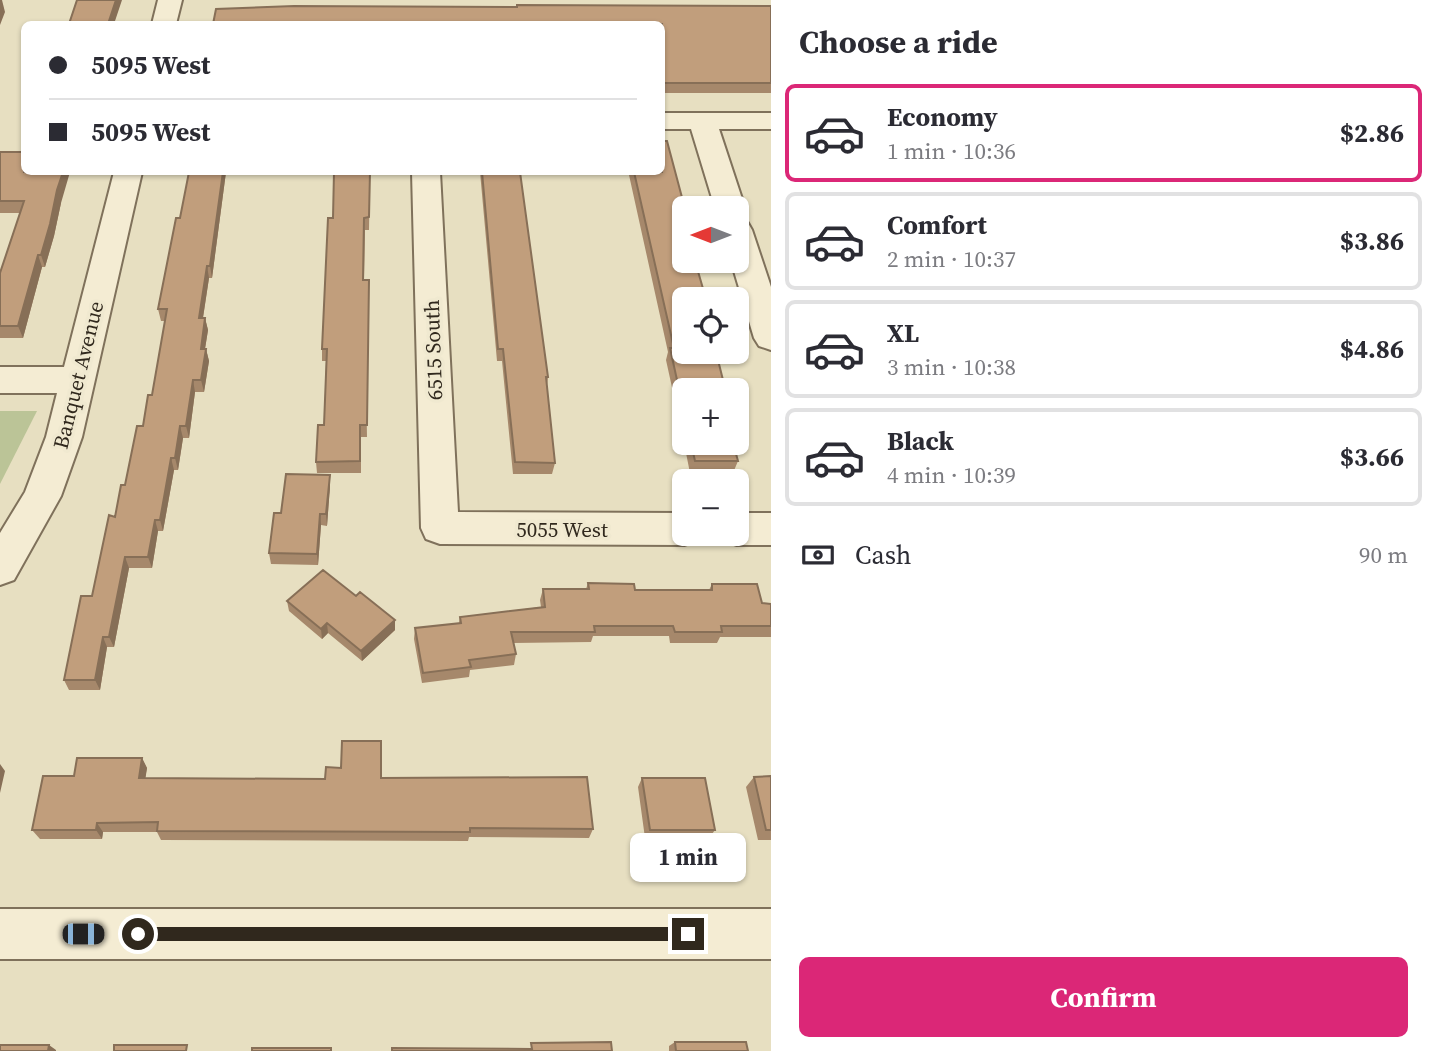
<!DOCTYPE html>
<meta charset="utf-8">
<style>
body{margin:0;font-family:"Source Serif 4",serif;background:#f7f7f7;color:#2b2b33;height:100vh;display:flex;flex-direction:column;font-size:26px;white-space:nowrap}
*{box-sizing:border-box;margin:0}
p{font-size:23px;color:#7c7c81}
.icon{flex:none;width:38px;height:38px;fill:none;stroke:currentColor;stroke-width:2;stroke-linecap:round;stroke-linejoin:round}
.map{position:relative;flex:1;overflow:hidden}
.panel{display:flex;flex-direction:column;background:#fff;width:665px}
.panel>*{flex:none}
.guide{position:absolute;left:21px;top:21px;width:644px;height:154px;border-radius:10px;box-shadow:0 2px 5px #0004;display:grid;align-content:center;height:154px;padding:0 28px;background:#fff}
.needle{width:46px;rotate:270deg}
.controls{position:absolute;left:672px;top:196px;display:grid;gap:14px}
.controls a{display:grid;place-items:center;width:77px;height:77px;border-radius:10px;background:#fff;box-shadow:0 2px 5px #0004;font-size:35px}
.end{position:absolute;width:32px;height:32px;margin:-16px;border:9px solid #30281d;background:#fff;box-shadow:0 0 0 4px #fff}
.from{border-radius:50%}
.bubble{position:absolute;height:49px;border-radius:10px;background:#fff;box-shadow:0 2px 5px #0004;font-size:23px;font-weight:700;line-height:49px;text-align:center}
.car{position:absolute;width:21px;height:42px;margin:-21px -10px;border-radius:9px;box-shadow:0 0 5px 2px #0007;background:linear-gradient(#222 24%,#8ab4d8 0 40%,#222 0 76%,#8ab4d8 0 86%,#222 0)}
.guide b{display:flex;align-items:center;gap:24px;height:66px;font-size:26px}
.guide b+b{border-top:2px solid #e1e1e2}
.guide i{width:18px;height:18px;background:#2b2b33}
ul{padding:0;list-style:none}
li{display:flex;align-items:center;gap:21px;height:98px;margin:0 14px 10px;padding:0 14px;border:4px solid #e1e1e2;border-radius:10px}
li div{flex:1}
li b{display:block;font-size:26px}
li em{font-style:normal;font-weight:700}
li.active{border-color:#db2777}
li>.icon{width:63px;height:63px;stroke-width:1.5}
h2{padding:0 28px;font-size:32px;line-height:84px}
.pay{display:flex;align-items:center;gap:18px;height:77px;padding:0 28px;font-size:26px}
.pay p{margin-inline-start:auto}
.primary-button{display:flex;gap:14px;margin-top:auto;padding:14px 28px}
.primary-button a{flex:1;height:80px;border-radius:10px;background:#db2777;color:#fff;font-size:28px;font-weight:700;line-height:80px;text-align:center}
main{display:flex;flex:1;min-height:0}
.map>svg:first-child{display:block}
.green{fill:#bbc497}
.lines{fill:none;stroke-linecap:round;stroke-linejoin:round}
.minor-casing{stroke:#7f715b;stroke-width:4}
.minor{fill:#f4ecd3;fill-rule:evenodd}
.wall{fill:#a6886b}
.shaded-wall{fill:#876f57}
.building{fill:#c19e7c;stroke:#876f57;stroke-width:2}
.route{fill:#30281d}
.labels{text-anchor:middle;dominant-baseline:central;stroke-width:7;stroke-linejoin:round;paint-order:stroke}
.street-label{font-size:21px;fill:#30281d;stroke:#f0e9d0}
</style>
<main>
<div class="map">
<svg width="771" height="1051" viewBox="0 0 771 1051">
<rect width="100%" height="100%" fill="#e7dfc1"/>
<path class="green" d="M0,411H37L0,484Z"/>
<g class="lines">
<g class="minor-casing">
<path id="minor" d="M158,0H182L176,24H152Z
M662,113H771V129H719L745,208L741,215L737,216V208H715L691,129H662Z
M114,172H142L82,437L61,496L14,580L0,585V533L25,492L46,437L57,393H0V367H64Z
M412,172H440L458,512L684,513V534H701L698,540L684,545L440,544L426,539L421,528Z
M737,220L748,223L752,230L771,287V350L759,346L754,338L731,261H737Z
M737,513H771V545H737L723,540L720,534H737Z
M0,909H771V959H0Z"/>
</g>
<use href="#minor" class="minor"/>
</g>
<path class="wall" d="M517,5L771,6V93H662V24L516,7Z
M0,152L61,203L54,236L45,267H42L23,338H0V273L20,213H0Z
M226,172L212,278H209L203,318H205L208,330L205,349H206L209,361L204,392H195L189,438H183L178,470H174L163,531H158L152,568H129L114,647H107L100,690H69L64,680L92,596L115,517L152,395L165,321H161L158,309L180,218Z
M370,172L369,230H365L364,280L367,437H361V473H317L316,462L324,425L326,361H322V349Z
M480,172H520L548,377L547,385L555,463L552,474H513L502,361H497Z
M630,172H662L684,205L682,211L684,299L723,380L720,390H684V392H673L666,360L668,352L629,175Z
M684,433V443H733L738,461L733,473H690L683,438Z
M330,486L327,526L321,525L318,565L271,564L269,553L281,513Z
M588,583L635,590H709L712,584L762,603L771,604V637H720L717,643H670L669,636H593L591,642L513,643L516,654L514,665L470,670L469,677L422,683L414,639L415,628L459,623L460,617L541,607L540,600L543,589H586Z
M356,596L395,620V630L362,661L328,633L322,639L289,611L287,601Z
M142,758L147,768L145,778L325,779L381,778L593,829L589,838L469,837L468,841L161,840L157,832H103L102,839H40L32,830L74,776Z
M771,776V840H758L746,787L754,777Z
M642,778L715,830L709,838H645L638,787Z
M675,1042L748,1051H669V1046Z"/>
<path class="shaded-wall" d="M0,0H2L5,12L0,25Z
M116,0H122L114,24H108Z
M63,172H70L61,203L54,236L45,267L41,255L57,190Z
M223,172H226L212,278L210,266Z
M38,255L42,267L23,338L18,326Z
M207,266L209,278L201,330L199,318Z
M205,318L208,330L203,361L201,349Z
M206,349L209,361L204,392L201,380Z
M193,380L195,392L189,438L186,426Z
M180,426L183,438L178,470L175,458Z
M171,458L174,470L163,531L160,520Z
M330,475V486L327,526L326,514Z
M320,514L321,525L318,565L317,554Z
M155,520L158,531L152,568L148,557Z
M125,557L129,568L114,647L109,637Z
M395,620V630L362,661L361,651Z
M327,623L328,633L322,639L321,629Z
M103,637L107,647L100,690L95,680Z
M142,758L147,768L144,788L139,778Z
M0,764L5,771L0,793Z
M97,823L103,832L102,839L96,830Z
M49,1045L56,1050V1051H48Z"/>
<path class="building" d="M77,0H116L108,24H69Z
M517,5L771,6V83H662V24H213L216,9L294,6L517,7Z
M662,141H667L684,205H680L684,219V261H695L706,299H684V352H716L723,380H677L670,348H674L634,172H662Z
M24,145V172H63L57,190L50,224L41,255H38L18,326H0V273L24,201H0V152H22Z
M189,172H223L210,266H207L199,318H205L201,349H206L201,380H193L186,426H180L175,458H171L160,520H155L148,557H125L109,637H103L95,680H64L81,596H92L109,515L115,517L121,485H125L137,426H143L148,395H152L167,309H158L176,218H180Z
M334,172H370L369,217L364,218L363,280H369L367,425H360V461L316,462L318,425H324L327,349H322L328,218H333Z
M482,172H520L548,377H546L555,463L515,462L503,349H498Z
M691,443H733L738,461H695Z
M286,474L330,475L326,514H320L317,554L269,553L274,513H281Z
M323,570L356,596L360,592L395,620L361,651L327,623L321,629L287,601Z
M588,583L634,584L635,590H712V584H757L762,603L771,604V626H721L722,632H675L673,626H594L595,632H511L516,654L469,660L471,667L423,673L415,628L461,623L460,617L545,607L543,589H589Z
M342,741H381V778L587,777L593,829L470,828V832L157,831L158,822L97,823L96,830H32L43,776H74L77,758H142L139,778L325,779L326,767L341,768Z
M771,776V830H766L754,777Z
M642,778H705L715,830H650Z
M611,1042L612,1051H392V1048L532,1049L531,1043Z
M675,1042H746L748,1051H676Z
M0,1045H49L48,1051H0Z
M114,1045H187L186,1051H114Z
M252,1048H331V1051H252Z"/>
<path class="route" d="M138,927H688L694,929L696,934L694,939L688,941H138L133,939L130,934L133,929Z"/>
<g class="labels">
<g class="street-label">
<text transform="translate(433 350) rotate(-92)">6515 South</text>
<text transform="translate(78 375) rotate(-76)">Banquet Avenue</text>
<text x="562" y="529">5055 West</text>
</g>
</g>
</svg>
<div class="controls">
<a><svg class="needle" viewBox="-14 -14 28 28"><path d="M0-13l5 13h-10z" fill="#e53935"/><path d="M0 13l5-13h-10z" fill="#7c7c81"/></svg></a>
<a><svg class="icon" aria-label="locate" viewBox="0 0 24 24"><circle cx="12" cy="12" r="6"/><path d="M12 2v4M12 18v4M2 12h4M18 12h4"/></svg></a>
<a>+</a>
<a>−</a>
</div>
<i class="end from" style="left:138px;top:934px"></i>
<i class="end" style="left:688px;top:934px"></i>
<div class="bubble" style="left:630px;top:833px;width:116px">1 min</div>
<i class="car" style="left:83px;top:934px;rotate:90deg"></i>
<div class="guide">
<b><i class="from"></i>5095 West</b>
<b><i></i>5095 West</b>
</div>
</div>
<section class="panel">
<h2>Choose a ride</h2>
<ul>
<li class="active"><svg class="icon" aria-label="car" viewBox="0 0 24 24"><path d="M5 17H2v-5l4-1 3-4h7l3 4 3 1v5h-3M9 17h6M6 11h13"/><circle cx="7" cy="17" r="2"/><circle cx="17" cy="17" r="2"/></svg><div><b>Economy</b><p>1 min · 10:36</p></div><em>$2.86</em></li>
<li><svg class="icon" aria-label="car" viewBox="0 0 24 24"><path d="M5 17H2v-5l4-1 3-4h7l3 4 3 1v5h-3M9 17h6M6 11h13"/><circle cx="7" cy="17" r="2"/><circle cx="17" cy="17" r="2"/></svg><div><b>Comfort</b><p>2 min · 10:37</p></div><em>$3.86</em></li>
<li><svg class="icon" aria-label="car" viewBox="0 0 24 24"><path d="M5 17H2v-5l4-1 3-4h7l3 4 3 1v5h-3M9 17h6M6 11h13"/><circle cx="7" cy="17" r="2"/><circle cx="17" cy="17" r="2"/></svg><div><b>XL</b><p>3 min · 10:38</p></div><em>$4.86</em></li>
<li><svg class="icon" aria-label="car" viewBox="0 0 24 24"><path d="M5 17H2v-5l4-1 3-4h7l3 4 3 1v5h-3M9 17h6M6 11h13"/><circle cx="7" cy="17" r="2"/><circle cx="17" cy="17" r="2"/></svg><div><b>Black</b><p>4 min · 10:39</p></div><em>$3.66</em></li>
</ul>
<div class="pay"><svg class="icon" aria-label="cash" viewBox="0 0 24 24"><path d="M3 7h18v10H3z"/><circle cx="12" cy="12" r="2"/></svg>Cash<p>90 m</p></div>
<div class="primary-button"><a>Confirm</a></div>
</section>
</main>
